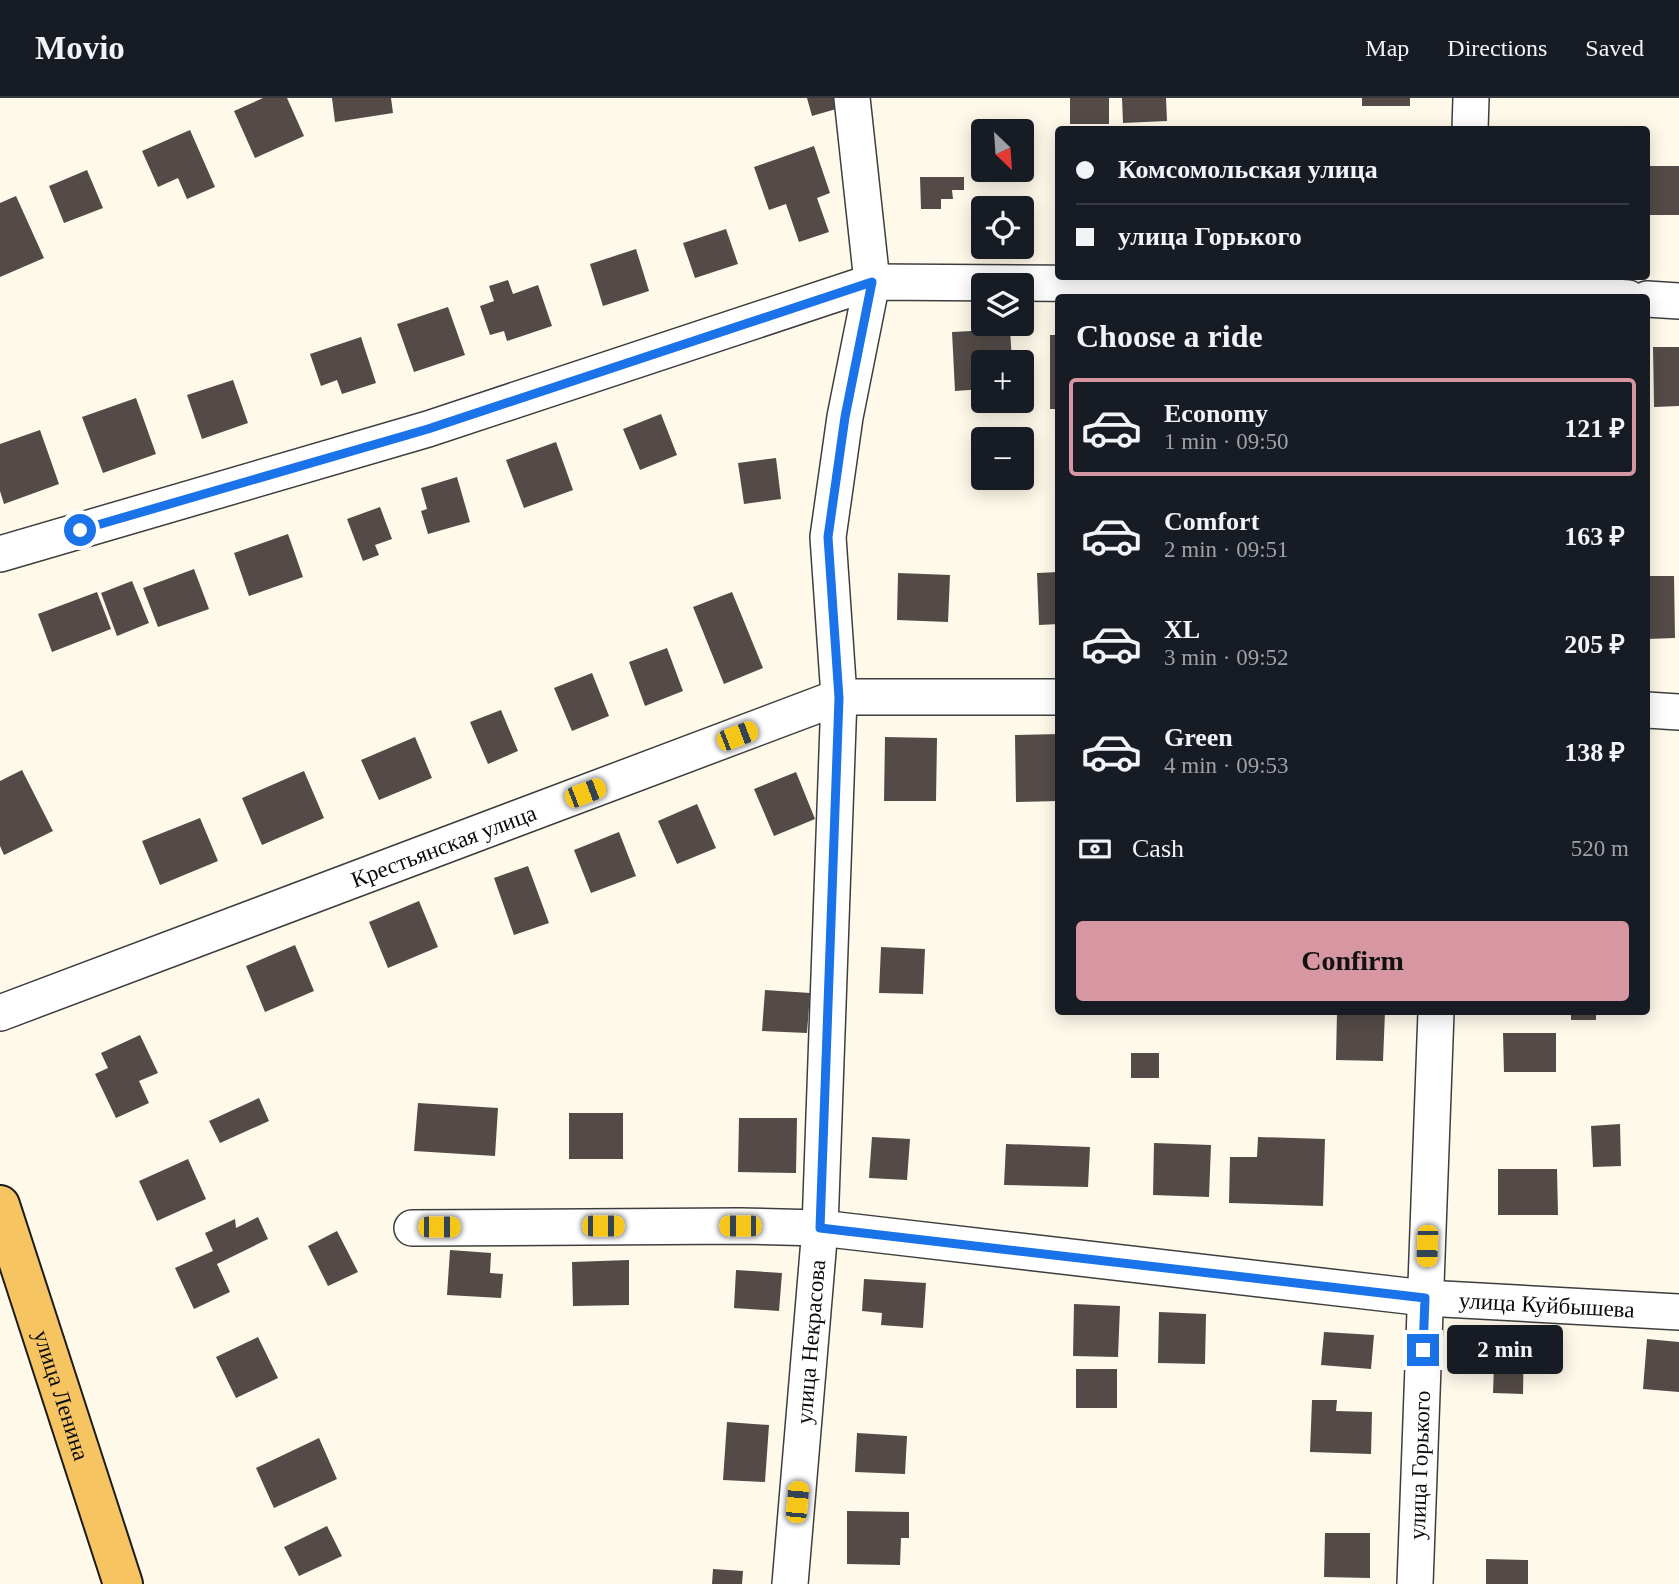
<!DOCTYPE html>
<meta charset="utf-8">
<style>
body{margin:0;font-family:"Times New Roman",serif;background:#242831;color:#f1f3f6;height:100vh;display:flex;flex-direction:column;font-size:26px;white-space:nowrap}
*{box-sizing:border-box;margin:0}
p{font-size:23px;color:#9ea1a6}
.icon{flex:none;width:38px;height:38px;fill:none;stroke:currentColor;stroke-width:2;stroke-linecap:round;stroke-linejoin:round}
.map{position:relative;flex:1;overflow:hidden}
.panel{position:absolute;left:1055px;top:196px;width:595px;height:721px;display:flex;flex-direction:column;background:#171b24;border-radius:7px;box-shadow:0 4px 18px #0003}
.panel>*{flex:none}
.guide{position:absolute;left:1055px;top:28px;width:595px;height:154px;border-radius:7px;box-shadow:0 4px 18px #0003;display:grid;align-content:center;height:154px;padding:0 21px;background:#171b24}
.needle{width:46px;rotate:155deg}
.fabs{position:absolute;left:971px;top:21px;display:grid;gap:14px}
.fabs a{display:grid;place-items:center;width:63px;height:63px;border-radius:7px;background:#171b24;box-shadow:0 4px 18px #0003;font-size:35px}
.end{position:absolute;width:32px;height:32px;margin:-16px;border:9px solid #1a73e8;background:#fff;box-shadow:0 0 0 4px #fff}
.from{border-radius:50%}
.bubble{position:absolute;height:49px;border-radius:7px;background:#171b24;box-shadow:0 4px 18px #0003;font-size:23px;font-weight:700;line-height:49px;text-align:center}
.car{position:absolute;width:21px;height:42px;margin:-21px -10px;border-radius:9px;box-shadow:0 0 5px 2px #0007;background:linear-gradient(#f5c518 24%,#345 0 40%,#f5c518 0 76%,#345 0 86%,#f5c518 0)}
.guide b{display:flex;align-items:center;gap:24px;height:66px;font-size:26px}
.guide b+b{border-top:2px solid #363941}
.guide i{width:18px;height:18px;background:#f1f3f6}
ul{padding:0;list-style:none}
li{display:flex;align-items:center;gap:21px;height:98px;margin:0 14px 10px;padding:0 7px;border:4px solid transparent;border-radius:7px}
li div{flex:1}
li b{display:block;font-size:26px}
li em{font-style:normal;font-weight:700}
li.on{border-color:#d797a2}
li>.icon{width:63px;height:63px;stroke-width:1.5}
h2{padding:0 21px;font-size:32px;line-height:84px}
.pay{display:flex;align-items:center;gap:18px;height:77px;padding:0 21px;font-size:26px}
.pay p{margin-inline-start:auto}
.button{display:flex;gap:14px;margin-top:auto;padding:14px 21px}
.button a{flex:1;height:80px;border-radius:7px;background:#d797a2;color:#111;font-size:28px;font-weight:700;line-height:80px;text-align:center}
header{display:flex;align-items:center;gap:42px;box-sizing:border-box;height:98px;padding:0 35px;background:#171b24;border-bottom:2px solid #363941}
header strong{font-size:33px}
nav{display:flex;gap:38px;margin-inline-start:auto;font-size:24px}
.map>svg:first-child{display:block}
.building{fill:#544b48}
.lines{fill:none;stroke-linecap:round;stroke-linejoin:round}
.minor-casing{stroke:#3e3e3e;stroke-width:38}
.major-casing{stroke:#1c1c1c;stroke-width:42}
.minor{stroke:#fff;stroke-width:35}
.major{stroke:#f7c462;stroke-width:38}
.route{stroke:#1a73e8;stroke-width:9}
.labels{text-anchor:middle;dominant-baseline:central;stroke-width:7;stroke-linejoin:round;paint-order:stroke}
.street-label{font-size:23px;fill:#0b0b0b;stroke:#fff}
</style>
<header>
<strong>Movio</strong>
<nav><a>Map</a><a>Directions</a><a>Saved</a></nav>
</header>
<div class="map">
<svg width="1679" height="1486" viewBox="0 0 1679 1486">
<rect width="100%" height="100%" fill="#fff9ea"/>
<path class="building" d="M263,0H287L304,38L255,60L234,13Z
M332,0H391L393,15L335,24Z
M807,0H840L843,9L812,18Z
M1070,0H1109V26H1070Z
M1122,0H1166L1167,23L1123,25Z
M1362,0H1410V8H1362Z
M190,32L215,89L187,101L178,80L158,89L142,53Z
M814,48L830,95L817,100L829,134L799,144L786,106L769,112L754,69Z
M1647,68H1679V117H1647Z
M87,72L103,110L64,125L49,88Z
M920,79H964V92H952L953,101H941V111H921Z
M16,98L44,160L0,179V105Z
M726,131L738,166L695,180L683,145Z
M636,151L649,193L603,208L590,166Z
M508,182L513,196L538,187L552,228L507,243L504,233L490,237L480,208L494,203L489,188Z
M448,209L465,257L414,274L397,226Z
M1010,231L1012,264H984V291L955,293L952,234Z
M1050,237H1059V311H1050Z
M361,239L376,285L342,296L337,282L321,288L310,256Z
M1653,249H1679V308L1654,309Z
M233,282L248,325L202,341L187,297Z
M136,300L156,356L103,375L82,319Z
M661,316L677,357L640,372L623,331Z
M40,332L59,386L4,406L0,393V346Z
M556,344L573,392L524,410L506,362Z
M776,360L781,401L744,406L738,365Z
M457,379L470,424L428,436L421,413L427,411L421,390Z
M380,409L392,441L375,447L379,457L363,463L347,421Z
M288,436L303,479L249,498L234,455Z
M194,471L209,511L158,529L143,490Z
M1059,474V526L1039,527L1037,475Z
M898,475L950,477L948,524L897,522Z
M1647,478H1674L1675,540L1647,541Z
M132,483L149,525L117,538L101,495Z
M97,494L111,531L52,554L38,516Z
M732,494L763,570L724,586L693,509Z
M667,550L683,593L645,608L629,564Z
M592,575L609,618L572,633L554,590Z
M501,612L518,653L488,666L470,624Z
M1059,636V703L1016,704L1015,637Z
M415,639L432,680L379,702L361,662Z
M885,639L937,640L936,703H884Z
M22,672L53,733L4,757L0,748V683Z
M304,673L324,720L262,747L242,700Z
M796,674L815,721L774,738L754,691Z
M697,706L716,750L677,766L658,723Z
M200,720L218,763L160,787L142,743Z
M619,734L636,778L591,795L574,752Z
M528,768L549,825L514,837L494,780Z
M419,803L438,849L388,870L369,824Z
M295,847L314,893L265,914L246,868Z
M881,849L925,851L923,896L879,895Z
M765,892L810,895L807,935L762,933Z
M1337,914H1385L1383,963L1336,962Z
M1571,914H1596V922H1571Z
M1503,935H1556V974H1504Z
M140,937L158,975L139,983L149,1005L116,1020L95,976L108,970L101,955Z
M1131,955H1159V980H1131Z
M259,1000L269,1023L220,1045L209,1023Z
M418,1005L498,1010L495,1058L414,1053Z
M569,1015H623V1061H569Z
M739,1020H797L796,1075L738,1074Z
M1620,1026L1621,1068L1593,1069L1591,1028Z
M872,1039L910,1041L907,1082L869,1080Z
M1258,1039L1325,1041L1323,1108L1229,1105L1230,1059H1257Z
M1154,1045L1211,1047L1209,1099L1153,1097Z
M1006,1046L1090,1049L1088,1089L1004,1087Z
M188,1061L206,1101L157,1123L139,1083Z
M1498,1071H1557L1558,1117H1498Z
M258,1119L268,1141L217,1166L230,1194L194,1211L175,1170L213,1153L205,1135L235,1121L236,1130Z
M337,1133L358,1174L328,1188L308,1148Z
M450,1152L491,1155L490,1175L503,1176L501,1200L447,1197Z
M629,1162V1207L573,1208L572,1164Z
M736,1172L782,1175L779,1213L734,1210Z
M864,1181L926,1185L923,1230L881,1227L882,1215L862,1213Z
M1074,1206L1120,1208L1118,1259L1073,1258Z
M1159,1214L1206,1216L1205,1266L1158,1265Z
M1324,1234L1374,1237L1371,1271L1321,1267Z
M1495,1238H1524L1523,1296L1493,1295Z
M258,1239L278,1280L236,1300L216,1259Z
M1647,1241L1679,1244V1294L1643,1291Z
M1076,1271H1117V1310H1076Z
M1312,1302H1337L1336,1313L1372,1314L1371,1356L1310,1354Z
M727,1324L769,1327L765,1384L723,1382Z
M857,1335L907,1338L905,1376L855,1374Z
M319,1340L337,1381L274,1410L256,1370Z
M847,1413L909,1414V1440H901L900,1467L847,1466Z
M327,1428L342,1458L299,1478L284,1449Z
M1325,1435H1370V1480L1324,1479Z
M1486,1461L1528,1462V1486H1486Z
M713,1471L743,1473L742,1486H712Z"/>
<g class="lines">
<g class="minor-casing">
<g id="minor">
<path d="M1470,32L1471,0"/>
<path d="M1647,201L1679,203"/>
<path d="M0,456L428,331L872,184L1464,188L1628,200"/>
<path d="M1647,612L1679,614"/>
<path id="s1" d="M0,915L839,599H1059"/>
<path id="s2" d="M412,1130L740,1128L820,1130L1425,1200L1679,1214"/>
<path id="s3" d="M790,1486L820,1130L839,599L828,439L845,319L872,184L852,0"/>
<path id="s4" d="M1415,1486L1436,914"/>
</g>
</g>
<g class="major-casing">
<g id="major">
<path id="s5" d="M0,1107L123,1486"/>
</g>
</g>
<use href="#minor" class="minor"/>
<use href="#major" class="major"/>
</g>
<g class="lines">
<path class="route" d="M80,432L428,331L872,184L845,319L828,439L839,600L820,1130L1425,1200L1423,1252"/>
</g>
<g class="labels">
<g class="street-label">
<text stroke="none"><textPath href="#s1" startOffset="474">Крестьянская улица</textPath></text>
<text stroke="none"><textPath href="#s2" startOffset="1139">улица Куйбышева</textPath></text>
<text stroke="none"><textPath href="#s3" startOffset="243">улица Некрасова</textPath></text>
<text stroke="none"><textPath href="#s5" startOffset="200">улица Ленина</textPath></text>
<text stroke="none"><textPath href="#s4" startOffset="119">улица Горького</textPath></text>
</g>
</g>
</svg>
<div class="fabs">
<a><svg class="needle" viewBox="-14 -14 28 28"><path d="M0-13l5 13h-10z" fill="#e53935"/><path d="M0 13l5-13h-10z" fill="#9ea1a6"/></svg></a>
<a><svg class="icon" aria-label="locate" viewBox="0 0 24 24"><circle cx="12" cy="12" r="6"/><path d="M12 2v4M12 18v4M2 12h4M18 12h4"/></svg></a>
<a><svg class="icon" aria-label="layers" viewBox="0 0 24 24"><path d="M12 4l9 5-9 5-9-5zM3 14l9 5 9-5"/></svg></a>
<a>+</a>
<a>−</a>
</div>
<i class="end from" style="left:80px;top:432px"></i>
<i class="end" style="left:1423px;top:1252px"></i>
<div class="bubble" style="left:1447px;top:1227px;width:116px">2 min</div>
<i class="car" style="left:737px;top:638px;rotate:69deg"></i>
<i class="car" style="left:585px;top:695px;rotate:69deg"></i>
<i class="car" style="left:603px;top:1128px;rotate:90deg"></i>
<i class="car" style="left:740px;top:1128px;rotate:270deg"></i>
<i class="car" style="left:439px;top:1129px;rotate:90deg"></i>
<i class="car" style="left:1427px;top:1148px;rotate:182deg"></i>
<i class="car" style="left:797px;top:1404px;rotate:5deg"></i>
<div class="guide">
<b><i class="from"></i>Комсомольская улица</b>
<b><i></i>улица Горького</b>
</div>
<section class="panel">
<h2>Choose a ride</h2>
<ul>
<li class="on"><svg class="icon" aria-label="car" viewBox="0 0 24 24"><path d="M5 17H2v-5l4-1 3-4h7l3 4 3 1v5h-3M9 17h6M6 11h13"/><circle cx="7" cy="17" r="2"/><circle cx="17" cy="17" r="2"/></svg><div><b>Economy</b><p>1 min · 09:50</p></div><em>121 ₽</em></li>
<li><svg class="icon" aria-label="car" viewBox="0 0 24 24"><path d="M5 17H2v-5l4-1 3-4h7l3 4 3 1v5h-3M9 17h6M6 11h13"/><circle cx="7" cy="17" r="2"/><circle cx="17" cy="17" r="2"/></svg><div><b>Comfort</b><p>2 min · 09:51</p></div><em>163 ₽</em></li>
<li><svg class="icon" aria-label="car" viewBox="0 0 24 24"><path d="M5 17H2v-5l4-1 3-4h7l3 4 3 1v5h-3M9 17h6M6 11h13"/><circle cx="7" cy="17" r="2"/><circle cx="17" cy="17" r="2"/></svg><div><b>XL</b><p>3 min · 09:52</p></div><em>205 ₽</em></li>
<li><svg class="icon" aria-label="car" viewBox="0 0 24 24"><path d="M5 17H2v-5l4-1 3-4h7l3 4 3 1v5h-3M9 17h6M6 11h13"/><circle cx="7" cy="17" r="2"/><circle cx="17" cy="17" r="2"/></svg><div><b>Green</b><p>4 min · 09:53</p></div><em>138 ₽</em></li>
</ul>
<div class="pay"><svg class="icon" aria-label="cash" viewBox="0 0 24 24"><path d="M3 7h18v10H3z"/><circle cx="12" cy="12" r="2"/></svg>Cash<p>520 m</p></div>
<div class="button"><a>Confirm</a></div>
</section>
</div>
